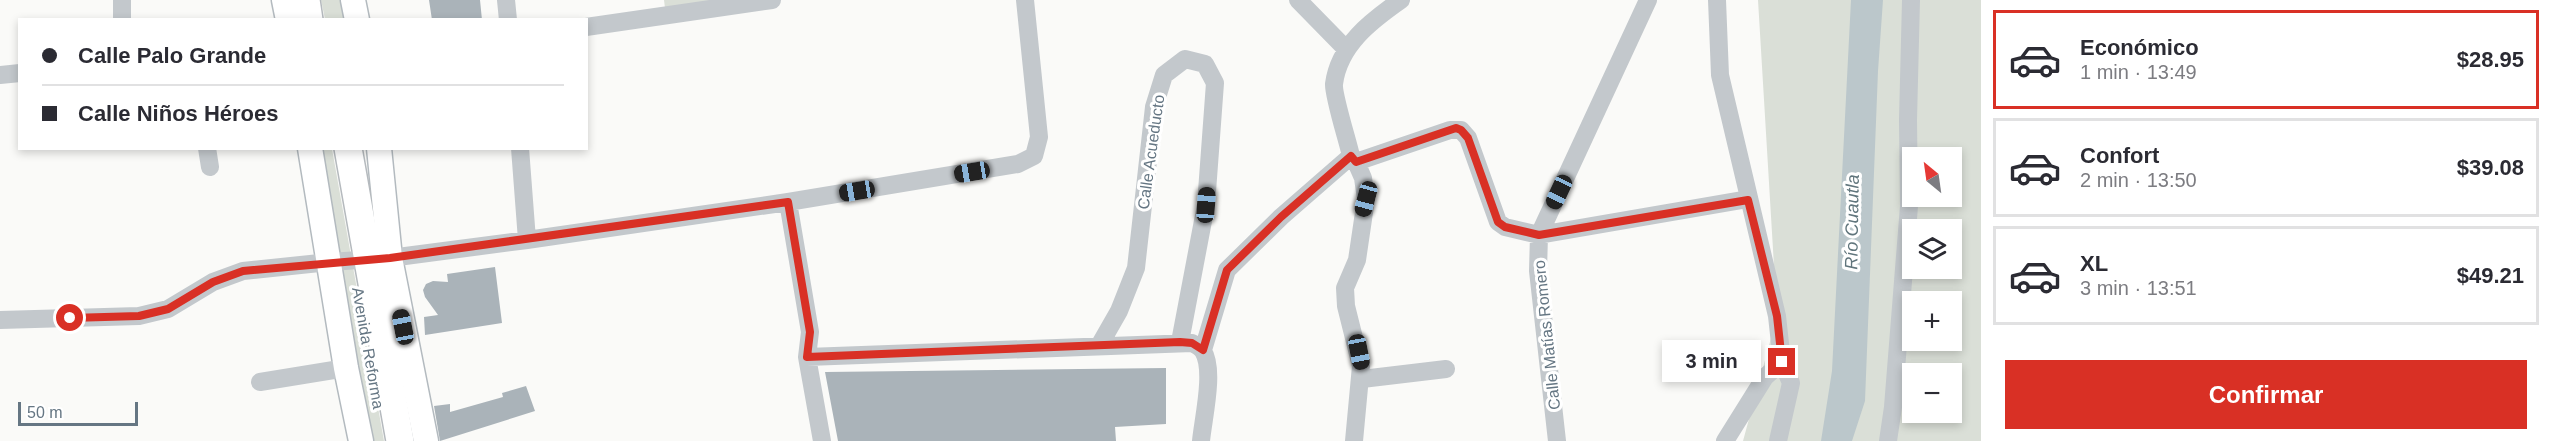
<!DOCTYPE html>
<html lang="es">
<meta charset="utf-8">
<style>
body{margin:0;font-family:Arial,sans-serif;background:#f7f7f7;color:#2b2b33;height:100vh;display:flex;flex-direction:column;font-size:22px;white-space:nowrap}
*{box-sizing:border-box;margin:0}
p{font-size:20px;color:#7c7c81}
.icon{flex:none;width:33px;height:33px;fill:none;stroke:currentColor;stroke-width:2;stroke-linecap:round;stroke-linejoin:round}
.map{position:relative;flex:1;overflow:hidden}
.side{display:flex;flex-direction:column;background:#fff;width:570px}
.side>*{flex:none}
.banner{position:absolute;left:18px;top:18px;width:570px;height:132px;border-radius:0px;box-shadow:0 3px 9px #0003;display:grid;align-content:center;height:132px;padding:0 24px;background:#fff}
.needle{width:39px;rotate:331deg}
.fabs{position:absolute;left:1902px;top:147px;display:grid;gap:12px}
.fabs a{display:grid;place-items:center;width:60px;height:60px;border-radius:0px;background:#fff;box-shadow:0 3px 9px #0003;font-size:30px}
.scale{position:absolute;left:18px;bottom:15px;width:120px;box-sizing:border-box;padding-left:6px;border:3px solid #657683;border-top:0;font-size:16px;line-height:21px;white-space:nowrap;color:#657683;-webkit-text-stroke:4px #fff;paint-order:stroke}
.end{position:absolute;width:27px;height:27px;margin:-14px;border:8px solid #d93025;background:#fff;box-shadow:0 0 0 3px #fff}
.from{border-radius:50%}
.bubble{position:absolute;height:42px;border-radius:0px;background:#fff;box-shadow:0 3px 9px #0003;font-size:20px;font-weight:700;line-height:42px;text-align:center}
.car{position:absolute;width:18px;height:36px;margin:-18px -9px;border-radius:8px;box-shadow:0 0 4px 2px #0007;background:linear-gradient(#222 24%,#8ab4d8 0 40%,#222 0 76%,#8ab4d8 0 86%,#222 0)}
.banner b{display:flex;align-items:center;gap:21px;height:57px;font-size:22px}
.banner b+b{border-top:2px solid #e1e1e2}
.banner i{width:15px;height:15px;background:#2b2b33}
ul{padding:10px 0 0;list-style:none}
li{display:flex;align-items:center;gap:18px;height:99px;margin:0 12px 9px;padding:0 12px;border:3px solid #e1e1e2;border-radius:0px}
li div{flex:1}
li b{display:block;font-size:22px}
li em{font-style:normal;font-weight:700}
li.current{border-color:#d93025}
li>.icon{width:54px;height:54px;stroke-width:1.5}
.primary-button{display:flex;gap:12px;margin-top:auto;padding:12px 24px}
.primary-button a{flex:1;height:69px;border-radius:0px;background:#d93025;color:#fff;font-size:24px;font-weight:700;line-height:69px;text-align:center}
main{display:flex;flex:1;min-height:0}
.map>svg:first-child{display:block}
.green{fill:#dadfd7;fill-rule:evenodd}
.water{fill:#bbc7cb}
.building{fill:#aab3b9}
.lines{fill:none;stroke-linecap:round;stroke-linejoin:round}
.secondary-casing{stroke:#b3babf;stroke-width:27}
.primary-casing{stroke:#b5babe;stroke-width:30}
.street{stroke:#c3c8cc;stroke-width:18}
.secondary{stroke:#fff;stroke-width:24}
.primary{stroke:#fff;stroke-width:27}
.route{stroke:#d93025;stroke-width:8}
.labels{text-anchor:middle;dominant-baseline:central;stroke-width:6;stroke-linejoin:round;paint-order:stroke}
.street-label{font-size:16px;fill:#657683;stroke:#fff}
.water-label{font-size:18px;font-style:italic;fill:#60757c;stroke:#fff}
</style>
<main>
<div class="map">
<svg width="1981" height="441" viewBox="0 0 1981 441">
<rect width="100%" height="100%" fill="#fafaf8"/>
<path class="green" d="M321,0H353L357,19H325Z
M664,0H768L666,16Z
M1758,0H1981V441H1743L1777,316ZM1912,158H1952V196H1912ZM1912,230H1952V268H1912ZM1912,302H1952V340H1912ZM1912,374H1952V412H1912Z
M310,149H332L384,441H361Z"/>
<path class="water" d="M1851,0H1883L1878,71L1865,401L1852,441H1821L1832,371Z"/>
<path class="building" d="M429,0H480L482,20H432Z
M495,267L502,323L425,335L424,317L438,315L425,297L423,290L426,284L433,281L448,282L447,274Z
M1166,368V424L1115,427L1116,441H838L825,372Z
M526,386L535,411L440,441L434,406L450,404V412L503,397L502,393Z"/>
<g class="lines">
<g class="secondary-casing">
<path id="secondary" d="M284,0L288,20
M353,0L357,20
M310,148L346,368L361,441
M379,148L390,258L426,441"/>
</g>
<g class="primary-casing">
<path id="primary" d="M306,0L309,20
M348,148L400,441"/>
</g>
<path class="street" d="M122,0V20
M506,0L508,20
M1298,0L1346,49
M1717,0L1720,75L1777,316L1782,362L1791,383L1778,441
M586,27L772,0
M0,75L20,73
M207,148L210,167
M520,148L527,240
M1356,162L1450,130H1461L1468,138L1498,222L1505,227L1539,235L1748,199
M788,202L810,332L807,357L822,441
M0,320L139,316L168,309L213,282L243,271L329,262L390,258L527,240L788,202L1018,164L1034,156L1039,137L1025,0
M1099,346L1119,311L1136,268L1154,107L1164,75L1185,59L1205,64L1215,83L1206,205L1180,342
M1203,350L1227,270L1281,217L1351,156
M807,357L1192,343C1196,345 1201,348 1203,351C1215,370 1203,419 1201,441
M1362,379L1446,369
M260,382L346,368
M1354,441L1361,366L1346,306L1345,288L1357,260L1366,199L1363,178L1356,162L1351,156C1348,142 1333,95 1334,84C1339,45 1371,21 1401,0
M1557,441L1538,271L1539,235L1648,0
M1725,441L1765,377L1782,362
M1888,441L1893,407L1909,206L1908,120L1911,0"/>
<use href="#secondary" class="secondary"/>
<use href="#primary" class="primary"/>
</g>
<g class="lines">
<path class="route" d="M70,318L139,316L168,309L213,282L243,271L390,258L788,202L810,332L807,357L1180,342L1192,343L1203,350L1227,270L1281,217L1351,156L1356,162L1456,128L1461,130L1468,138L1498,222L1505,227L1539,235L1748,200L1777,316L1782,362"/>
</g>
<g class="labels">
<g class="street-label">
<text transform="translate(1151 152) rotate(-82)">Calle Acueducto</text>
<text transform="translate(1547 335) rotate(-96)">Calle Matías Romero</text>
<text transform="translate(368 348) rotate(80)">Avenida Reforma</text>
</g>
<g class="water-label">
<text transform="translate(1852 222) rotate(-89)">Río Cuautla</text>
</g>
</g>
</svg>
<div class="fabs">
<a><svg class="needle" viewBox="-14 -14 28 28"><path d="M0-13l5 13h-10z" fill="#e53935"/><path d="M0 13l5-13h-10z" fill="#7c7c81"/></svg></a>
<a><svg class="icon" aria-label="layers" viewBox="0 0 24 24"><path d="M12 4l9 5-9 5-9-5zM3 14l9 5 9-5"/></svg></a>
<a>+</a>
<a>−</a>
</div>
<div class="scale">50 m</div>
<i class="end from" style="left:70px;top:318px"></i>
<i class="end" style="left:1782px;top:362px"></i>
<div class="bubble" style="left:1662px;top:340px;width:99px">3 min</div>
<i class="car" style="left:972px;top:172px;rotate:261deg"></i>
<i class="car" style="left:857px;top:191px;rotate:261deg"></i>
<i class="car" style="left:1559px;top:192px;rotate:205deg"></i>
<i class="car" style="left:1366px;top:199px;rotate:195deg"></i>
<i class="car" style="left:1206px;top:205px;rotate:4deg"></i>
<i class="car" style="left:403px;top:327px;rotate:349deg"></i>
<i class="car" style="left:1359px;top:352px;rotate:169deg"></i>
<div class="banner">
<b><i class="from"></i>Calle Palo Grande</b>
<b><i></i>Calle Niños Héroes</b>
</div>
</div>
<section class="side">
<ul>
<li class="current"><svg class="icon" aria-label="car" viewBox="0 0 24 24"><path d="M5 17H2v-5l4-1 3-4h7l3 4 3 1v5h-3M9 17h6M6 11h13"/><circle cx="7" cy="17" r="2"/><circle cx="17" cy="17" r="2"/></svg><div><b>Económico</b><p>1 min · 13:49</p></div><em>$28.95</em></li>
<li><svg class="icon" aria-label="car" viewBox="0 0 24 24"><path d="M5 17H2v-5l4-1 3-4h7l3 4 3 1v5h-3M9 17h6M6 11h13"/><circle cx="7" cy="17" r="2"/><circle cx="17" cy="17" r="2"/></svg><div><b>Confort</b><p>2 min · 13:50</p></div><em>$39.08</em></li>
<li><svg class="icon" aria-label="car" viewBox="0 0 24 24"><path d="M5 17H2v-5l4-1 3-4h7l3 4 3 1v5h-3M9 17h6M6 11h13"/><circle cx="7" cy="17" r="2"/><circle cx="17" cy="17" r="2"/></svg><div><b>XL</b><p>3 min · 13:51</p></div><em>$49.21</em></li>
</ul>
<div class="primary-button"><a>Confirmar</a></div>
</section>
</main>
